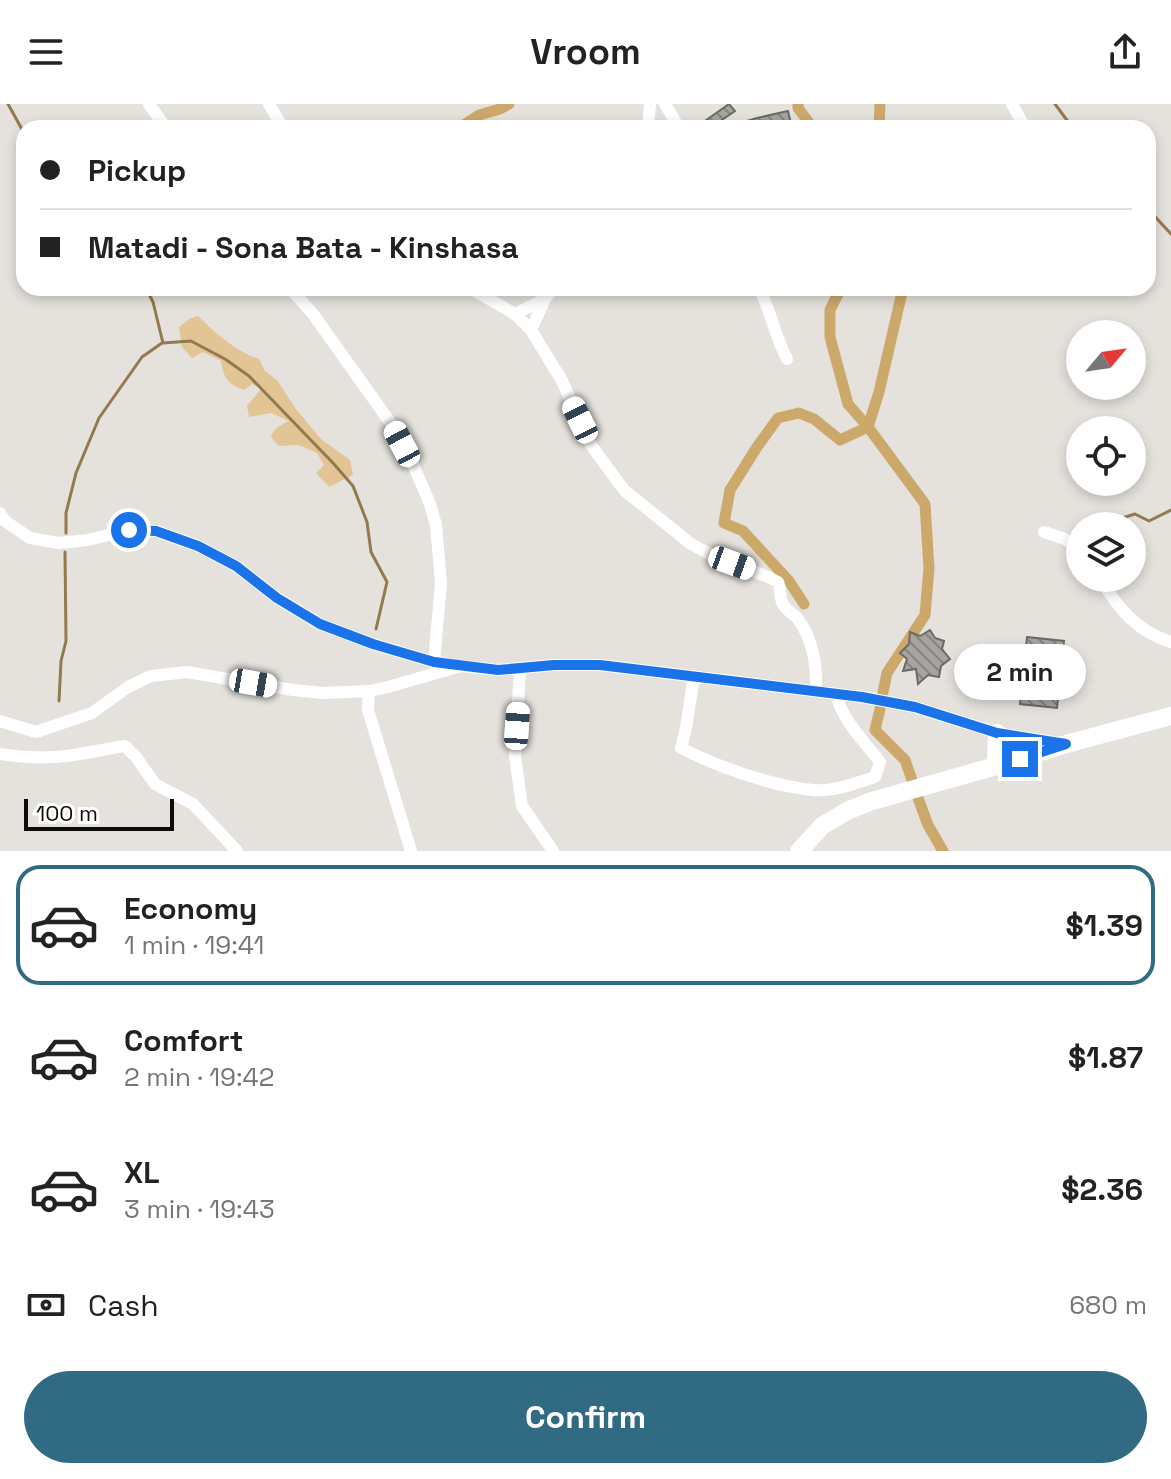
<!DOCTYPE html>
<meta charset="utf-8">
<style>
body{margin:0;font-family:"Space Grotesk",sans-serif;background:#f2f2f2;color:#222;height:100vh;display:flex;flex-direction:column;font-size:30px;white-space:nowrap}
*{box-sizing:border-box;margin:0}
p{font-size:26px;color:#767676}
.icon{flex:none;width:44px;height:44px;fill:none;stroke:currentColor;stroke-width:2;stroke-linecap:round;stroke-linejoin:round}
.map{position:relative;height:747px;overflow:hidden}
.drawer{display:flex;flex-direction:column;background:#fff;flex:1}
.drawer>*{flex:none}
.hud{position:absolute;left:16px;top:16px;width:1140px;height:176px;border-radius:24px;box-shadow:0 4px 12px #0003;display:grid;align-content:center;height:176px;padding:0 24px;background:#fff}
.needle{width:52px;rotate:61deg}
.fabs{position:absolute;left:1066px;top:216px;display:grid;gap:16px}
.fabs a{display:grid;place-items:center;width:80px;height:80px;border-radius:50%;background:#fff;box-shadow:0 4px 12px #0003;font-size:40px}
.scale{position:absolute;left:24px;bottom:20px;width:150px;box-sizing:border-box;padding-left:8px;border:4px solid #0d0c0a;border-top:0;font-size:22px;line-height:28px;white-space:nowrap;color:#0d0c0a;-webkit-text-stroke:6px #fff;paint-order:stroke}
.end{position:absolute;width:36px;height:36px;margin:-18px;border:10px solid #1a73e8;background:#fff;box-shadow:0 0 0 4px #fff}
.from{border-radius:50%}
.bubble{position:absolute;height:56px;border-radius:28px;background:#fff;box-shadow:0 4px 12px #0003;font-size:26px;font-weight:800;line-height:56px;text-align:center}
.car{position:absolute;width:24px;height:48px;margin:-24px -12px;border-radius:10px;box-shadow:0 0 6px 2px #0007;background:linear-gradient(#fff 24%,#345 0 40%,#fff 0 76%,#345 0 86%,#fff 0)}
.hud b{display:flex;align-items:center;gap:28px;height:76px;font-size:30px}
.hud b+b{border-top:2px solid #e0e0e0}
.hud i{width:20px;height:20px;background:#222}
ul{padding:14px 0 0;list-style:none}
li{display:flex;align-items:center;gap:24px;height:120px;margin:0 16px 12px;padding:0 8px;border:4px solid transparent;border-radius:24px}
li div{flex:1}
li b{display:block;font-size:30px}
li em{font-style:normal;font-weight:800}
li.selected{border-color:#306a83}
li>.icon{width:72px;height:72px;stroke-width:1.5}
.pay{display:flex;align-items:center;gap:20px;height:88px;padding:0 24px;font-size:30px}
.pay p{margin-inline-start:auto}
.button{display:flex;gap:16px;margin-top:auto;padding:16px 24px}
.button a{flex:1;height:92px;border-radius:48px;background:#306a83;color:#fff;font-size:32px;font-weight:800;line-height:92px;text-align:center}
header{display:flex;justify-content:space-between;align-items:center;height:104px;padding:0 24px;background:#fff;font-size:36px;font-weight:800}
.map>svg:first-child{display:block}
.green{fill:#e3c595}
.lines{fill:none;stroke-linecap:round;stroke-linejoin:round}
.stream{stroke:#93794e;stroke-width:3}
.canal{stroke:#cda86b;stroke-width:11}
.building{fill:url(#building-back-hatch);stroke:#6d6a66;stroke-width:2}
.minor{stroke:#fff;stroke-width:12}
.highway{stroke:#fff;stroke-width:18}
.route{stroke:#1a73e8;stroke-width:10}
</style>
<header><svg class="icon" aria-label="menu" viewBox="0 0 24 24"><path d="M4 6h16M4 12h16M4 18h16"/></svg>Vroom<svg class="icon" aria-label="share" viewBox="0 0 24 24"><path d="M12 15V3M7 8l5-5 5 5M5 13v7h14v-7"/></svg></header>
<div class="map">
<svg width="1171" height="747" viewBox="0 0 1171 747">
<defs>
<pattern id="building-back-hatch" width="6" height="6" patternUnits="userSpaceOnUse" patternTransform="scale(2)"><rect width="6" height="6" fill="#a7a4a0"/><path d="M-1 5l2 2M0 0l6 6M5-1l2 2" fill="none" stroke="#868481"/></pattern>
</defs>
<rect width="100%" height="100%" fill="#e5e2dd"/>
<path class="green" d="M198,212C213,227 238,249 259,255L265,267L277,276L296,305L321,335L350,356L353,371L329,383L316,369L324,361L317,349C311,347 302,341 296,341C283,340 280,348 271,332C275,323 280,322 289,317L271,309L249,313L247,302L261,285L252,280L244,286C229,281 223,274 221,257L203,248L192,254L182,243L179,223L189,215Z"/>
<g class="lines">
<path class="stream" d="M8,0L24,29
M1055,0L1072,23L1077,24
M1148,105L1171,130
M146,184L153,198L163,239L191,237L225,255L249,272L333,359L353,382L367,418L371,448L387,478L376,525
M1114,422L1119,415L1135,410L1149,417L1171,406
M66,429V409L76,369L99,314L142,253L162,239
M59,597L61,557L66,537L65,448"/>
<path class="canal" d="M798,0V4L813,24
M459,24L479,11L500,5L509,0
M879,24L880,0
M841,184L830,206V233L848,300L868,323L925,400L929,464L925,511L887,569L883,588
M804,500L789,477L743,427L724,419L730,386L757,343L778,314L799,309L814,315L840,336L868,323L879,288L903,184
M880,605L875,626L905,656L912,676
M918,694L928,721L943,747"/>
</g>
<path class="building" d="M729,0L735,7L710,24H695Z
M788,7L792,24H730V22L757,14Z
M930,526L935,534L944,537L942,545L950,555L941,562L939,573L928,571L918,580L916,565L903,567L907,555L900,549L909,540L910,528L920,532Z
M1027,533L1064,537L1057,604L1020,600Z"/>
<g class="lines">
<path class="minor" d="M149,0L166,24
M269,0L283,24
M665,0L679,24
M1012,0L1025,24
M648,24L650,0
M290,184L313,210L392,321L412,358L430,400L436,421L441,479L434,558
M470,184L515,210L531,226L561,275L591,341L624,386L691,440L710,450L768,473L778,478C781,485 779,496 784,502C787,507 794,510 798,515C813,536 817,562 816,587
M759,184C771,207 775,233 787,255
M515,210L545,195
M531,226L545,195L554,184
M0,409L5,417L30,434L58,439L88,436L129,426L156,427L198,442L236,462L277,494L320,520L373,540L434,558L453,561
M1044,428L1065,435L1080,445
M1100,474C1117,503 1137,528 1171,538
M520,564L515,652L522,702L553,747
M694,572L686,624L681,644C718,663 772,682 813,686C833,688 856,679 875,673L880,658C864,637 842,616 836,590
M369,587L368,606L411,747
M0,617L36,628L92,609L128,583L151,572L187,568L293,586L323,589L369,587L388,583L461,562L498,566L554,561H600L862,593L915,603L997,629L1060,639
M0,650C26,654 53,655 79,650C95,648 109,644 125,642L136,653L155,680L193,700L237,747"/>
<path class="highway" d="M996,662L997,629
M799,747L823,721L849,706L872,697L996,662L1066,640L1171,612"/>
</g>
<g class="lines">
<path class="route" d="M129,426L156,427L198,442L236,462L277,494L320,520L373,540L434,558L498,566L554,561H600L862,593L915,603L997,629L1066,640L1020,655"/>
</g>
</svg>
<div class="fabs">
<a><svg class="needle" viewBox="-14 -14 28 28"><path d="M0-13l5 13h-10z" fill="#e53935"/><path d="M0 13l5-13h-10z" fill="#767676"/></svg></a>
<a><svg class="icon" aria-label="locate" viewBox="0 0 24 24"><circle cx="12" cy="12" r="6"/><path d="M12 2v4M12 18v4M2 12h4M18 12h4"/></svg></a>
<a><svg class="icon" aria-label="layers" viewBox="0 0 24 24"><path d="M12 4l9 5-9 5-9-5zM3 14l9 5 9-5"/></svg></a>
</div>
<div class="scale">100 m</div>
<i class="end from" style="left:129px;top:426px"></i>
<i class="end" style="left:1020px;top:655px"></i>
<div class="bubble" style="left:954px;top:540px;width:132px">2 min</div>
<i class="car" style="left:580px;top:316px;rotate:334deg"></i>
<i class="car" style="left:402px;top:340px;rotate:332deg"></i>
<i class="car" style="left:732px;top:459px;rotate:110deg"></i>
<i class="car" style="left:253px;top:579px;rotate:100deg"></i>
<i class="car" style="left:517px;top:622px;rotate:4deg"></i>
<div class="hud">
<b><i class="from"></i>Pickup</b>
<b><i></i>Matadi - Sona Bata - Kinshasa</b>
</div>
</div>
<section class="drawer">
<ul>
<li class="selected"><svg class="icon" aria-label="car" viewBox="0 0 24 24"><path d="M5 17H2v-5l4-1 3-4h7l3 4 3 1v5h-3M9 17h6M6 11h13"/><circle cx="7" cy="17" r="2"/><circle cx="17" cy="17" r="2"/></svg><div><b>Economy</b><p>1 min · 19:41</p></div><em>$1.39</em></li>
<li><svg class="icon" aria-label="car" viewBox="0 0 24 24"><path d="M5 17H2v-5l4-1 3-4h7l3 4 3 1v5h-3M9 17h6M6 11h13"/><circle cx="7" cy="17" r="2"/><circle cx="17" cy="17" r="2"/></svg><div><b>Comfort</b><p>2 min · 19:42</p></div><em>$1.87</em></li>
<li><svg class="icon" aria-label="car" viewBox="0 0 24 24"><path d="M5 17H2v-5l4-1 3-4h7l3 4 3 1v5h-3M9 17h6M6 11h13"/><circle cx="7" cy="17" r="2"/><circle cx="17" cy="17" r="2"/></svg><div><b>XL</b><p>3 min · 19:43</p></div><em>$2.36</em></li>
</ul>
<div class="pay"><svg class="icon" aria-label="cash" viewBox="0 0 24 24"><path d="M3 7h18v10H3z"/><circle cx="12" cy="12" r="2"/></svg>Cash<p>680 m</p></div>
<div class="button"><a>Confirm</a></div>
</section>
